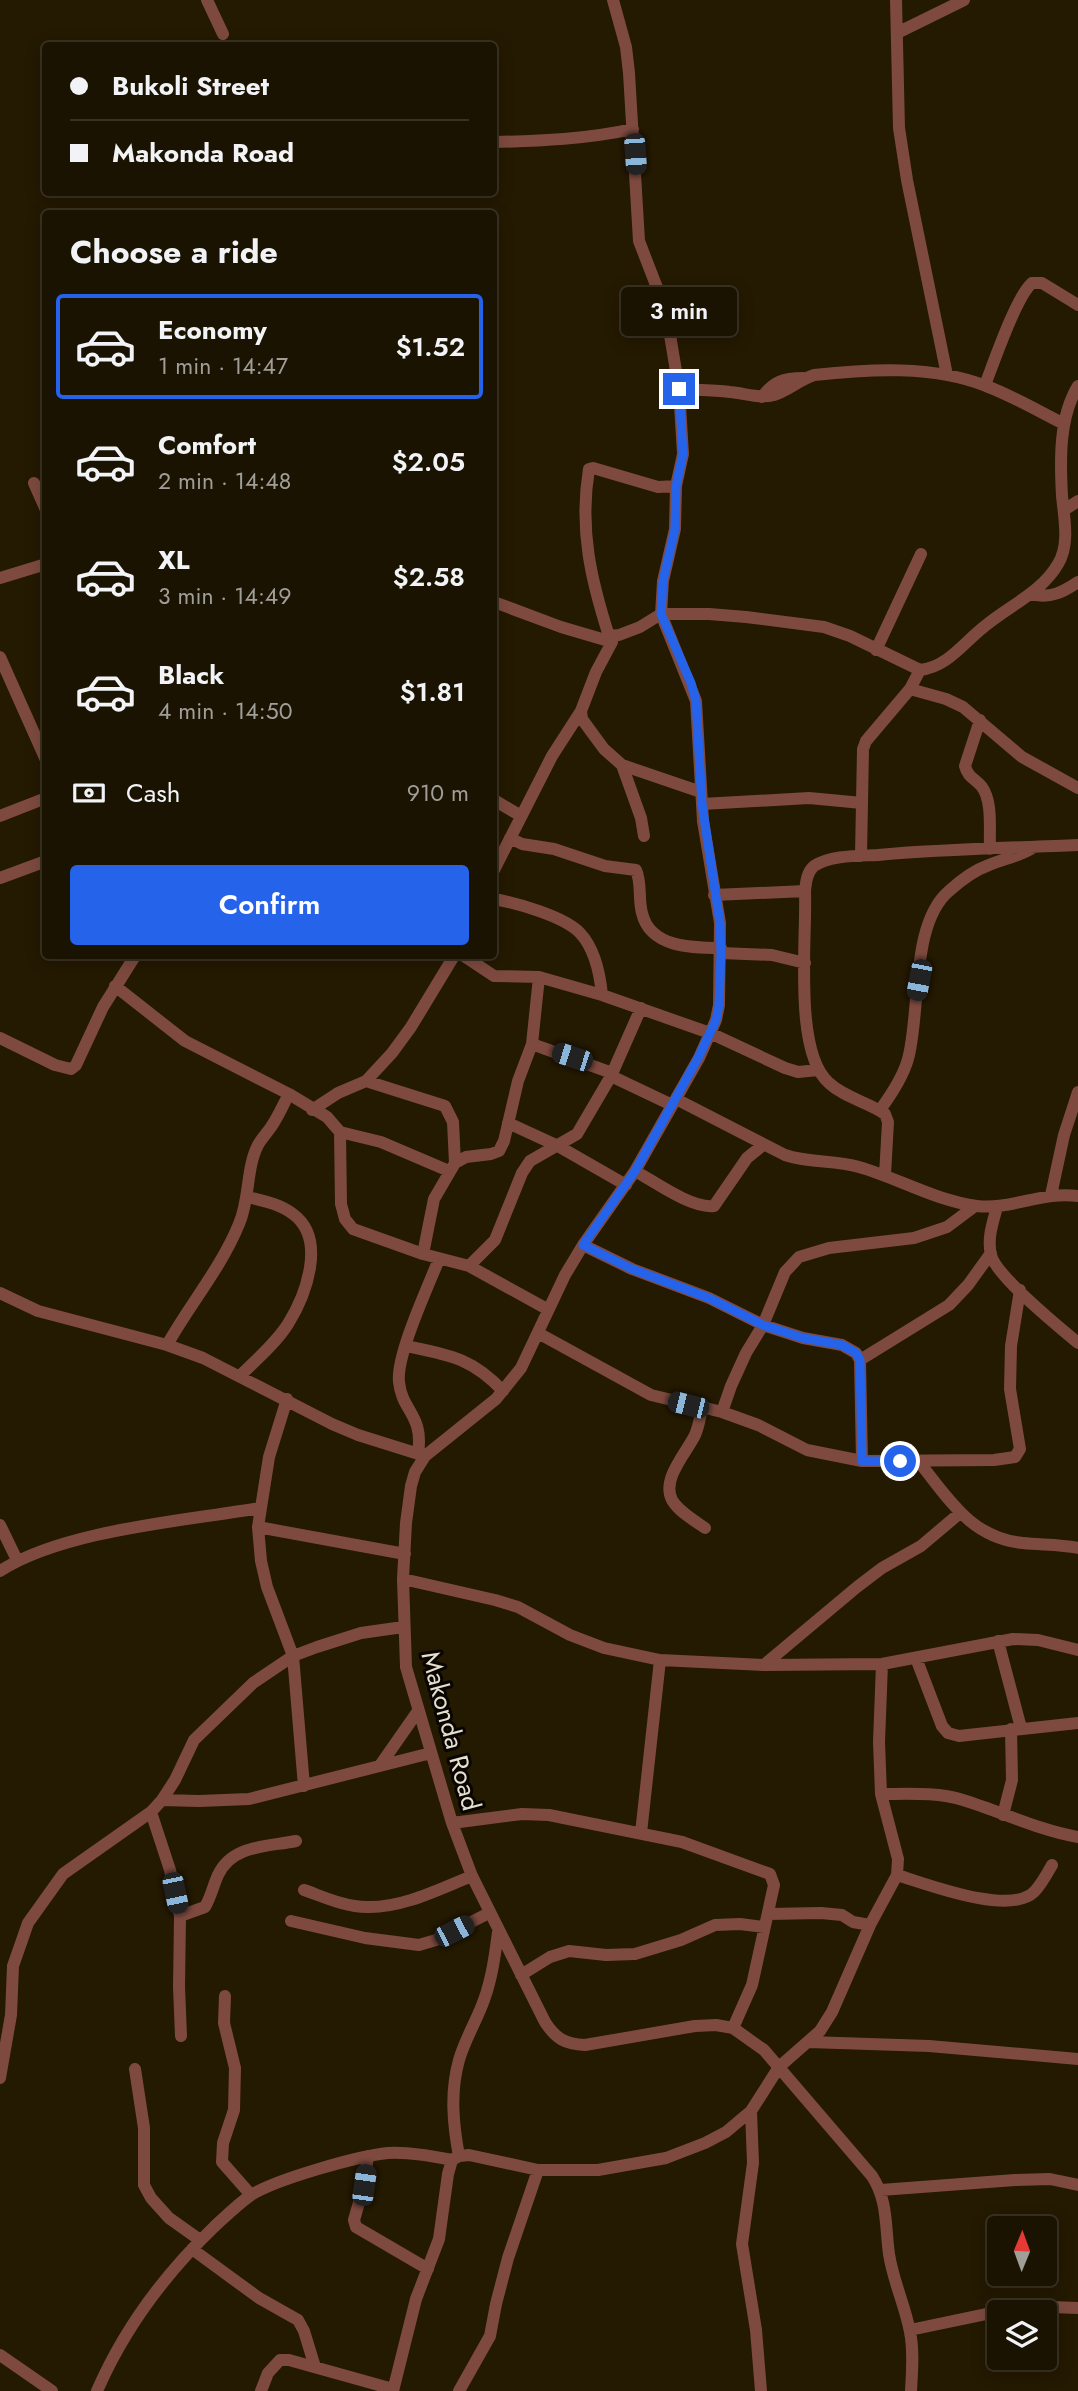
<!DOCTYPE html>
<meta charset="utf-8">
<style>
body{margin:0;font-family:Jost,sans-serif;background:#241c0b;color:#f1f3f6;height:100vh;display:flex;flex-direction:column;font-size:26px;white-space:nowrap}
*{box-sizing:border-box;margin:0}
p{font-size:23px;color:#a09e99}
.icon{flex:none;width:38px;height:38px;fill:none;stroke:currentColor;stroke-width:2;stroke-linecap:round;stroke-linejoin:round}
.map{position:relative;flex:1;overflow:hidden}
.sheet{position:absolute;left:42px;top:210px;width:455px;height:749px;display:flex;flex-direction:column;background:#1b1301;border-radius:7px;box-shadow:0 4px 18px #0003,0 0 0 2px #393223}
.sheet>*{flex:none}
.top-card{position:absolute;left:42px;top:42px;width:455px;height:154px;border-radius:7px;box-shadow:0 4px 18px #0003,0 0 0 2px #393223;display:grid;align-content:center;height:154px;padding:0 28px;background:#1b1301}
.needle{width:46px;rotate:1deg}
.tools{position:absolute;left:987px;top:2216px;display:grid;gap:14px}
.tools a{display:grid;place-items:center;width:70px;height:70px;border-radius:7px;background:#1b1301;box-shadow:0 4px 18px #0003,0 0 0 2px #393223;font-size:35px}
.end{position:absolute;width:32px;height:32px;margin:-16px;border:9px solid #2563eb;background:#fff;box-shadow:0 0 0 4px #fff}
.from{border-radius:50%}
.bubble{position:absolute;height:49px;border-radius:7px;background:#1b1301;box-shadow:0 4px 18px #0003,0 0 0 2px #393223;font-size:23px;font-weight:600;line-height:49px;text-align:center}
.car{position:absolute;width:21px;height:42px;margin:-21px -10px;border-radius:9px;box-shadow:0 0 5px 2px #0007;background:linear-gradient(#222 24%,#8ab4d8 0 40%,#222 0 76%,#8ab4d8 0 86%,#222 0)}
.top-card b{display:flex;align-items:center;gap:24px;height:66px;font-size:26px}
.top-card b+b{border-top:2px solid #393223}
.top-card i{width:18px;height:18px;background:#f1f3f6}
ul{padding:0;list-style:none}
li{display:flex;align-items:center;gap:21px;height:105px;margin:0 14px 10px;padding:0 14px;border:4px solid transparent;border-radius:7px}
li div{flex:1}
li b{display:block;font-size:26px}
li em{font-style:normal;font-weight:600}
li.active{border-color:#2563eb}
li>.icon{width:63px;height:63px;stroke-width:1.5}
h2{padding:0 28px;font-size:32px;line-height:84px}
.pay{display:flex;align-items:center;gap:18px;height:77px;padding:0 28px;font-size:26px}
.pay p{margin-inline-start:auto}
.cta{display:flex;gap:14px;margin-top:auto;padding:14px 28px}
.cta a{flex:1;height:80px;border-radius:7px;background:#2563eb;color:#fff;font-size:28px;font-weight:600;line-height:80px;text-align:center}
.map>svg:first-child{display:block}
.lines{fill:none;stroke-linecap:round;stroke-linejoin:round}
.minor{stroke:#7e4a3f;stroke-width:12}
.route{stroke:#2563eb;stroke-width:9}
.labels{text-anchor:middle;dominant-baseline:central;stroke-width:6;stroke-linejoin:round;paint-order:stroke}
.street-label{font-size:26px;fill:#e6dfcf;stroke:#090501}
</style>
<div class="map">
<svg width="1078" height="2391" viewBox="0 0 1078 2391">
<rect width="100%" height="100%" fill="#241901"/>
<g class="lines">
<path class="minor" d="M207,0L223,34
M613,0L626,47L629,73L639,241L661,298L669,329L679,389L683,454L676,486L675,529L663,581L661,614L696,701L703,821L720,923L719,1005L716,1020L699,1058L635,1171L583,1245L565,1275L521,1368L496,1399L425,1456L415,1472L411,1486L406,1523L403,1579L406,1667L452,1823L472,1876L545,2022C556,2039 565,2044 585,2045L695,2026L716,2025L733,2028L764,2050L872,2176C888,2201 885,2225 889,2254C893,2281 905,2305 910,2332C914,2351 912,2372 911,2391
M896,0L899,128L907,180L947,375
M897,33L964,0
M494,142C541,141 587,139 633,129
M985,385C994,362 1016,297 1032,283H1042L1078,305
M679,389C696,390 713,390 730,392C744,393 760,399 774,395C789,390 799,380 814,375C869,369 933,365 986,386C1013,396 1038,411 1064,424
M762,397C774,381 784,378 803,378
M34,483L46,510
M1064,510L1078,501
M0,578L46,564
M1032,594C1050,599 1063,592 1078,582
M494,602L561,627L612,642L609,636L619,635L640,627L661,614H709L746,617L824,627L850,636L920,670C948,667 964,642 985,626C1010,605 1041,593 1058,564C1070,545 1064,517 1062,496C1060,460 1059,417 1078,386
M609,636C591,580 579,529 589,469L593,468L658,487L676,486
M876,650L921,554
M0,657L46,760
M910,689L946,699L963,707L1022,757L1078,788
M581,711L582,719L590,730L604,749L622,765L701,792
M980,720L965,766C968,778 976,779 982,787C993,802 989,831 990,849
M622,765L641,818L644,836
M494,800L521,816
M702,804L809,798L862,803
M0,816L46,798
M510,838L522,844L554,849L605,866L636,870C642,883 638,899 642,913C650,948 693,948 721,948
M861,856L863,749L866,741L910,689L920,670
M494,870L552,756L581,711L596,672L612,642
M0,878L46,861
M714,895L805,891
M494,899C516,903 564,916 580,933C595,949 600,974 602,995
M721,953L772,955L805,963
M464,956L494,976L539,977L602,995L710,1033L785,1068L798,1072L818,1070
M115,986L185,1041L289,1094L327,1117L340,1132L341,1204L345,1219L353,1229L423,1254L469,1266L547,1309
M0,1038L55,1065L71,1069L76,1065L103,1007L135,956
M532,1044L612,1073
M611,1076L672,1105
M366,1081L445,1106L453,1122L455,1163
M676,1099L785,1155C808,1163 834,1160 859,1167C898,1178 936,1201 977,1206C1011,1210 1043,1191 1078,1196
M312,1110L338,1093L366,1081L392,1053L411,1027L454,956
M880,1110C891,1095 903,1077 908,1059C921,1012 910,924 949,891C960,881 975,870 989,865C1005,858 1019,857 1034,847
M508,1123L558,1146L626,1185
M340,1132L381,1142L449,1171
M635,1171C655,1182 692,1209 714,1206L747,1158L763,1145
M885,1175L888,1122L885,1114C868,1102 845,1098 829,1083C793,1052 807,937 805,891C806,882 807,872 814,866C831,855 859,856 878,855C944,849 1011,848 1078,845
M1051,1195L1064,1135L1078,1092
M997,1207C993,1222 987,1238 991,1255C996,1276 1059,1327 1078,1343
M583,1245L632,1269L709,1298L763,1325L803,1338L842,1345L856,1353L860,1360L862,1461
M423,1254L434,1199L455,1163L466,1157L491,1154L499,1151L504,1141L518,1081L532,1044L539,977
M469,1266L495,1240L522,1173L530,1161L577,1134L611,1076L641,1008
M0,1293L38,1311L167,1345L203,1358L332,1424L358,1435L425,1456
M538,1333L651,1395L722,1412L758,1425L807,1450L862,1461L994,1460L1015,1457L1020,1449L1010,1389L1011,1346L1020,1290
M167,1345C190,1304 221,1268 239,1224C250,1199 246,1168 258,1145C261,1139 267,1133 271,1127C278,1117 283,1105 289,1094
M406,1346C450,1355 472,1358 503,1391
M860,1360L949,1305L968,1285L991,1253
M240,1376C256,1360 276,1343 288,1324C306,1295 327,1239 293,1214C280,1204 264,1201 248,1197
M287,1399L269,1457L258,1527L261,1561L267,1587L293,1656L304,1786
M702,1408C700,1417 699,1426 695,1435C687,1452 661,1479 672,1500C679,1512 694,1520 705,1528
M722,1412L731,1386L746,1353L763,1325L785,1272L799,1257L829,1248L914,1238L947,1227L975,1206
M418,1454C424,1414 402,1412 399,1382C396,1355 428,1287 439,1259
M919,1462C949,1499 971,1538 1023,1543C1041,1545 1060,1544 1078,1548
M0,1525L17,1560
M258,1527L405,1554
M0,1571C64,1530 184,1521 260,1508
M403,1579L495,1600L518,1607L570,1635L604,1648L660,1660L764,1665L882,1664L1013,1639L1038,1640L1078,1650
M998,1641L1021,1728
M916,1658L942,1726L948,1733L959,1736L1078,1723
M764,1665L857,1587L882,1568L921,1546L960,1513
M381,1764L418,1711
M881,1794C908,1794 937,1792 963,1800C1002,1812 1038,1830 1078,1837
M162,1800L199,1801L249,1799L431,1753
M151,1812L170,1870L180,1916L179,1987L181,2036
M1003,1815L1012,1780L1011,1729
M452,1823L522,1814L549,1815L682,1842L770,1874L774,1885L752,1985L733,2028
M641,1833L660,1660
M897,1875C927,1884 1009,1916 1034,1892C1041,1885 1047,1874 1052,1865
M304,1890C324,1897 345,1907 367,1907C403,1908 439,1889 472,1876
M768,1914L821,1913L842,1915L853,1922L870,1925
M180,1916L205,1907C211,1897 213,1886 218,1875C232,1845 266,1847 296,1841
M291,1921L365,1938L419,1945L436,1940L489,1913
M521,1975L550,1957L569,1951L606,1955L635,1954L681,1940L715,1925L740,1924L764,1927
M225,1996L224,2023L235,2068L234,2110L223,2143L222,2162L251,2195
M809,2042L929,2046L1078,2059
M135,2069L144,2128V2185L151,2198L169,2218L200,2240
M0,2078L11,2015L13,1966L28,1923L63,1874L151,1812L162,1800L175,1780L194,1740L253,1683L293,1656L317,1647L361,1633L403,1627
M751,2111L753,2163L742,2244L756,2330L761,2391
M368,2156L364,2185L354,2220L356,2227L428,2269
M459,2156C453,2124 450,2092 459,2060C465,2039 477,2020 484,2000C492,1978 495,1955 498,1932
M881,2190L1015,2180L1050,2179L1078,2185
M192,2249L259,2298L298,2320L304,2331L315,2367
M910,2330L1025,2306L1078,2308
M0,2355L52,2391
M97,2391C124,2329 166,2273 214,2227C226,2216 238,2204 251,2195C277,2179 358,2156 388,2153C410,2152 431,2156 452,2160
M261,2391L268,2373L280,2360H289L393,2389
M393,2391L416,2299L439,2239L448,2174L452,2160L459,2156L469,2155L538,2170H598L666,2158L705,2143L726,2132L751,2111L779,2067L820,2031L832,2012L870,1925L897,1875L898,1859L881,1794L879,1742L882,1664
M459,2391L490,2336L496,2304L508,2258L538,2170"/>
</g>
<g class="lines">
<path class="route" d="M679,389L683,454L676,486L675,529L663,581L661,614L691,683L696,701L702,804L720,923L721,953L719,1005L716,1020L698,1058L635,1171L583,1245L632,1269L709,1298L763,1325L803,1338L842,1345L856,1353L860,1360L862,1461H900"/>
</g>
<g class="labels">
<g class="street-label">
<text transform="translate(451 1731) rotate(75)">Makonda Road</text>
</g>
</g>
</svg>
<div class="tools">
<a><svg class="needle" viewBox="-14 -14 28 28"><path d="M0-13l5 13h-10z" fill="#e53935"/><path d="M0 13l5-13h-10z" fill="#a09e99"/></svg></a>
<a><svg class="icon" aria-label="layers" viewBox="0 0 24 24"><path d="M12 4l9 5-9 5-9-5zM3 14l9 5 9-5"/></svg></a>
</div>
<i class="end from" style="left:900px;top:1461px"></i>
<i class="end" style="left:679px;top:389px"></i>
<div class="bubble" style="left:621px;top:287px;width:116px">3 min</div>
<i class="car" style="left:635px;top:154px;rotate:176deg"></i>
<i class="car" style="left:919px;top:980px;rotate:191deg"></i>
<i class="car" style="left:572px;top:1057px;rotate:288deg"></i>
<i class="car" style="left:688px;top:1405px;rotate:284deg"></i>
<i class="car" style="left:175px;top:1893px;rotate:168deg"></i>
<i class="car" style="left:454px;top:1931px;rotate:63deg"></i>
<i class="car" style="left:364px;top:2185px;rotate:8deg"></i>
<div class="top-card">
<b><i class="from"></i>Bukoli Street</b>
<b><i></i>Makonda Road</b>
</div>
<section class="sheet">
<h2>Choose a ride</h2>
<ul>
<li class="active"><svg class="icon" aria-label="car" viewBox="0 0 24 24"><path d="M5 17H2v-5l4-1 3-4h7l3 4 3 1v5h-3M9 17h6M6 11h13"/><circle cx="7" cy="17" r="2"/><circle cx="17" cy="17" r="2"/></svg><div><b>Economy</b><p>1 min · 14:47</p></div><em>$1.52</em></li>
<li><svg class="icon" aria-label="car" viewBox="0 0 24 24"><path d="M5 17H2v-5l4-1 3-4h7l3 4 3 1v5h-3M9 17h6M6 11h13"/><circle cx="7" cy="17" r="2"/><circle cx="17" cy="17" r="2"/></svg><div><b>Comfort</b><p>2 min · 14:48</p></div><em>$2.05</em></li>
<li><svg class="icon" aria-label="car" viewBox="0 0 24 24"><path d="M5 17H2v-5l4-1 3-4h7l3 4 3 1v5h-3M9 17h6M6 11h13"/><circle cx="7" cy="17" r="2"/><circle cx="17" cy="17" r="2"/></svg><div><b>XL</b><p>3 min · 14:49</p></div><em>$2.58</em></li>
<li><svg class="icon" aria-label="car" viewBox="0 0 24 24"><path d="M5 17H2v-5l4-1 3-4h7l3 4 3 1v5h-3M9 17h6M6 11h13"/><circle cx="7" cy="17" r="2"/><circle cx="17" cy="17" r="2"/></svg><div><b>Black</b><p>4 min · 14:50</p></div><em>$1.81</em></li>
</ul>
<div class="pay"><svg class="icon" aria-label="cash" viewBox="0 0 24 24"><path d="M3 7h18v10H3z"/><circle cx="12" cy="12" r="2"/></svg>Cash<p>910 m</p></div>
<div class="cta"><a>Confirm</a></div>
</section>
</div>
